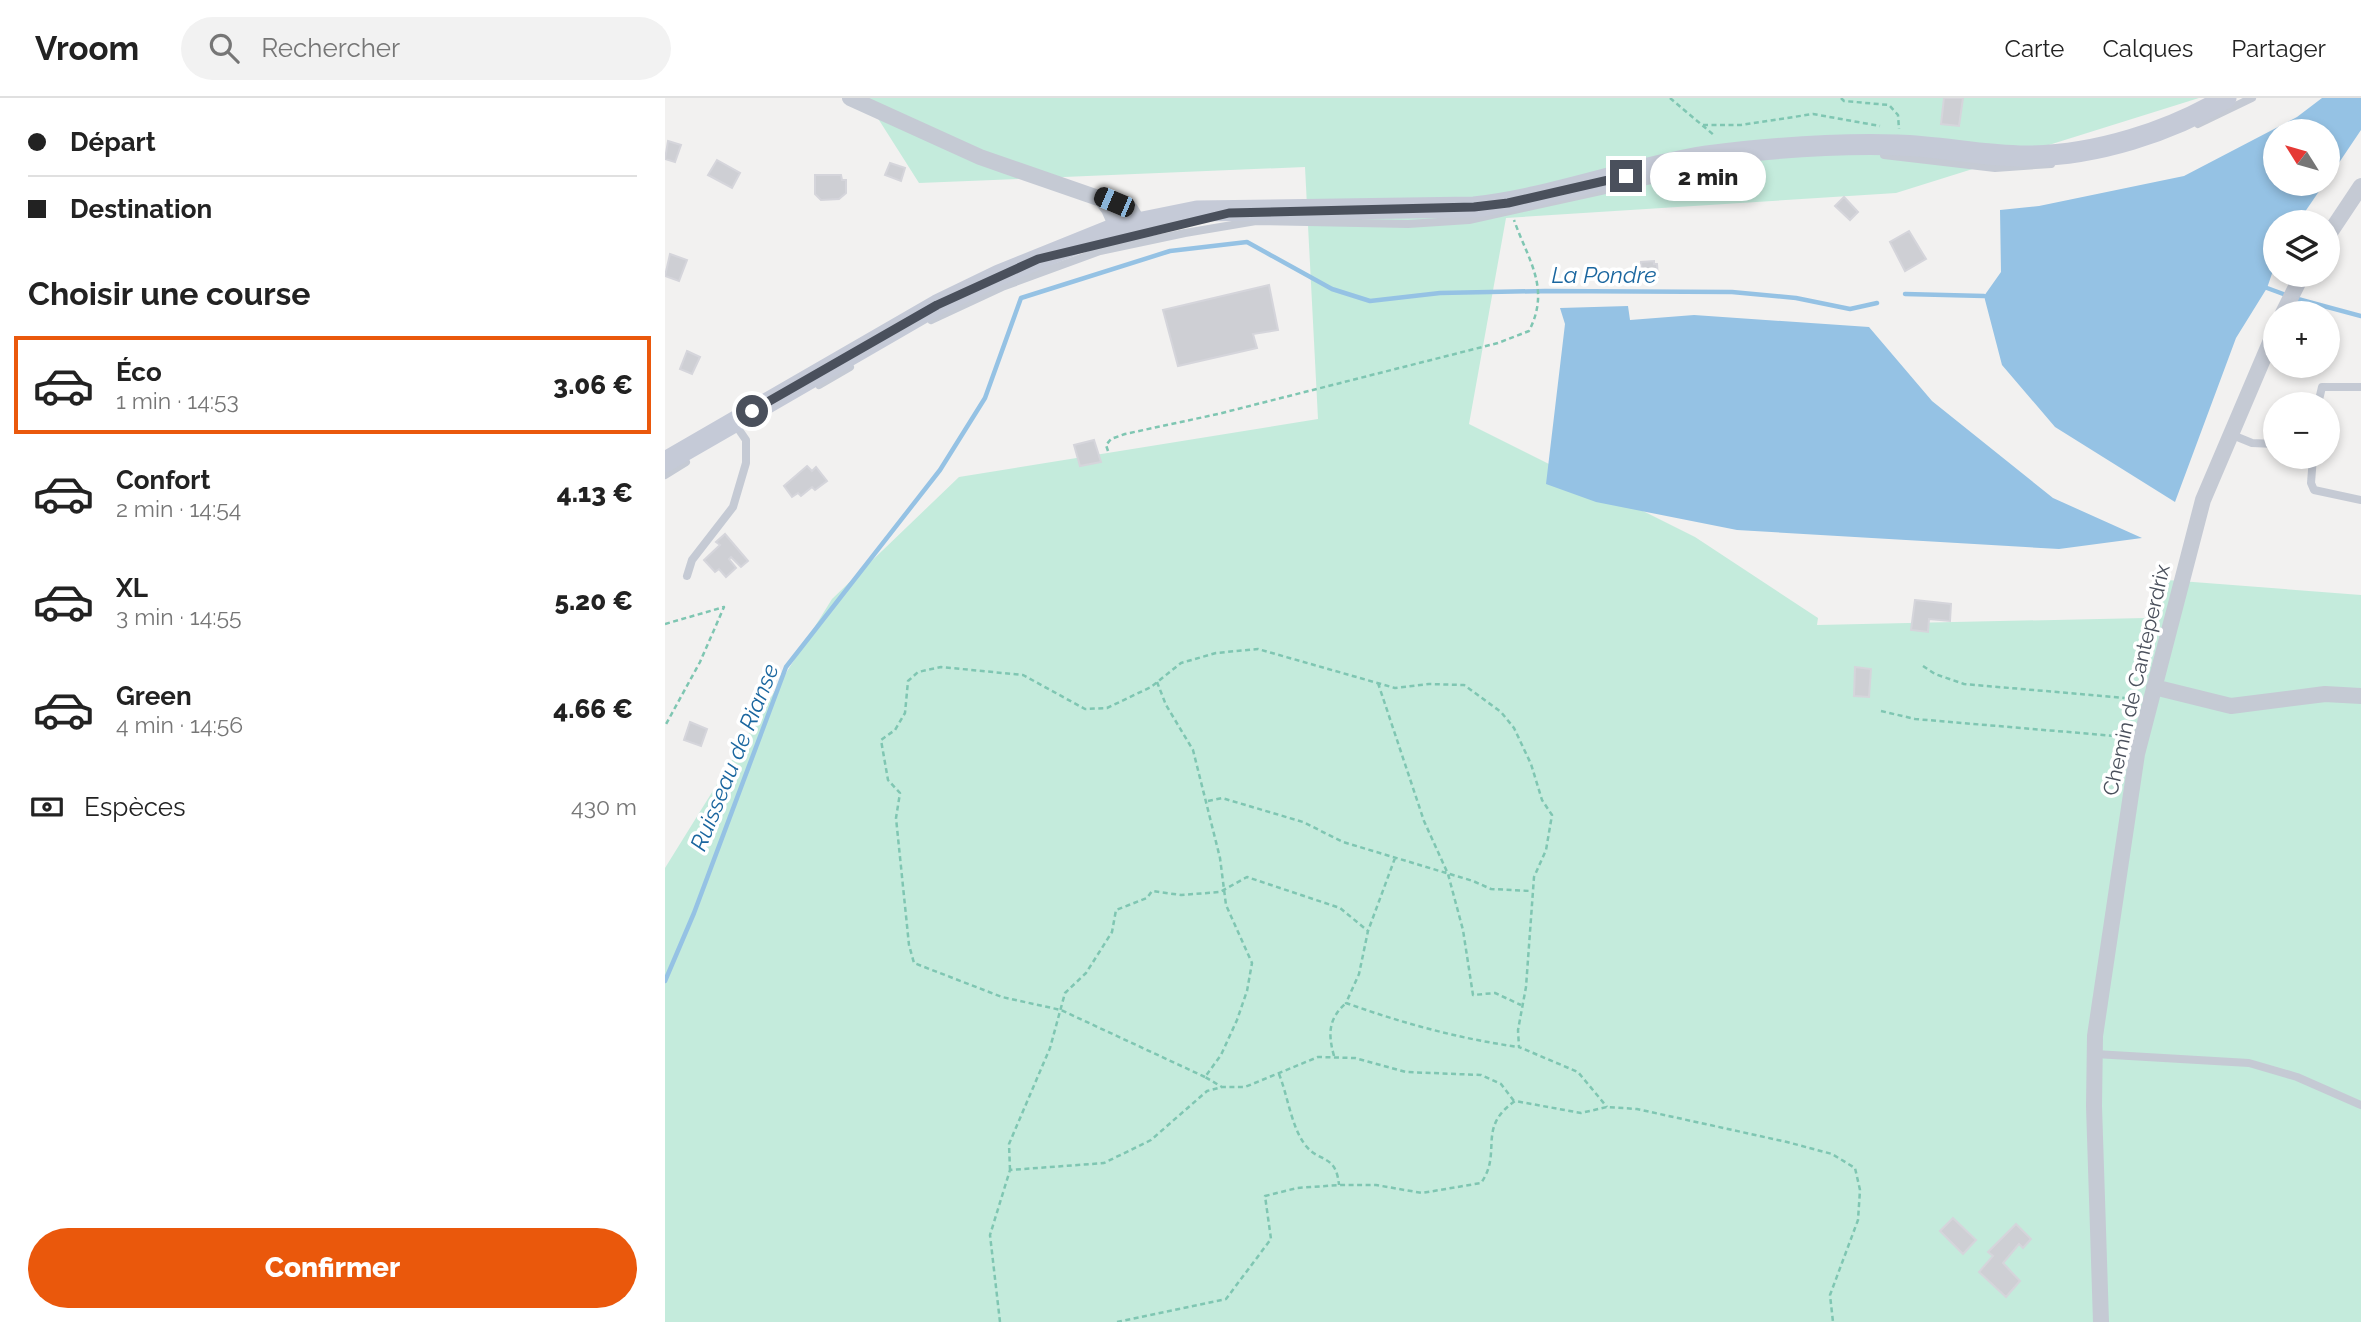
<!DOCTYPE html>
<html lang="fr">
<meta charset="utf-8">
<style>
body{margin:0;font-family:Raleway,sans-serif;background:#f2f2f2;color:#222;height:100vh;display:flex;flex-direction:column;font-size:26px;white-space:nowrap}
*{box-sizing:border-box;margin:0}
p{font-size:23px;color:#767676}
.icon{flex:none;width:38px;height:38px;fill:none;stroke:currentColor;stroke-width:2;stroke-linecap:round;stroke-linejoin:round}
.map{position:relative;flex:1;overflow:hidden}
.drawer{display:flex;flex-direction:column;background:#fff;width:665px}
.drawer>*{flex:none}
.top-card{display:grid;align-content:center;height:154px;padding:0 28px;background:#fff}
.needle{width:46px;rotate:307deg}
.fabs{position:absolute;left:1598px;top:21px;display:grid;gap:14px}
.fabs a{display:grid;place-items:center;width:77px;height:77px;border-radius:50%;background:#fff;box-shadow:0 4px 10px #0003;font-size:35px}
.end{position:absolute;width:32px;height:32px;margin:-16px;border:9px solid #4a505c;background:#fff;box-shadow:0 0 0 4px #fff}
.from{border-radius:50%}
.bubble{position:absolute;height:49px;border-radius:24px;background:#fff;box-shadow:0 4px 10px #0003;font-size:23px;font-weight:800;line-height:49px;text-align:center}
.car{position:absolute;width:21px;height:42px;margin:-21px -10px;border-radius:9px;box-shadow:0 0 5px 2px #0007;background:linear-gradient(#222 24%,#8ab4d8 0 40%,#222 0 76%,#8ab4d8 0 86%,#222 0)}
.top-card b{display:flex;align-items:center;gap:24px;height:66px;font-size:26px}
.top-card b+b{border-top:2px solid #e0e0e0}
.top-card i{width:18px;height:18px;background:#222}
ul{padding:0;list-style:none}
li{display:flex;align-items:center;gap:21px;height:98px;margin:0 14px 10px;padding:0 14px;border:4px solid transparent;border-radius:0px}
li div{flex:1}
li b{display:block;font-size:26px}
li em{font-style:normal;font-weight:800}
li.on{border-color:#ea580c}
li>.icon{width:63px;height:63px;stroke-width:1.5}
h2{padding:0 28px;font-size:32px;line-height:84px}
.pay{display:flex;align-items:center;gap:18px;height:77px;padding:0 28px;font-size:26px}
.pay p{margin-inline-start:auto}
.cta{display:flex;gap:14px;margin-top:auto;padding:14px 28px}
.cta a{flex:1;height:80px;border-radius:42px;background:#ea580c;color:#fff;font-size:28px;font-weight:800;line-height:80px;text-align:center}
header{display:flex;align-items:center;gap:42px;box-sizing:border-box;height:98px;padding:0 35px;background:#fff;border-bottom:2px solid #e0e0e0}
header strong{font-size:33px}
nav{display:flex;gap:38px;margin-inline-start:auto;font-size:24px}
.search{width:490px;height:63px;background:#f2f2f2;display:flex;align-items:center;gap:18px;box-sizing:border-box;padding:0 24px;border-radius:38px;color:#767676;font-size:26px}
main{display:flex;flex:1;min-height:0}
.map>svg:first-child{display:block}
.green{fill:#c4ebdc}
.water{fill:#95c2e4}
.lines{fill:none;stroke-linecap:round;stroke-linejoin:round}
.stream{stroke:#95c2e4;stroke-width:4.5}
.building{fill:#cecfd4;stroke:#d5d5db;stroke-width:2}
.path{stroke:#7fc6b2;stroke-width:2.5;stroke-dasharray:5 3.5;stroke-linecap:butt}
.service{stroke:#c5cad4;stroke-width:8}
.minor{stroke:#c5cad4;stroke-width:16}
.secondary{stroke:#c5cad7;stroke-width:21}
.route{stroke:#4a505c;stroke-width:9}
.labels{text-anchor:middle;dominant-baseline:central;stroke-width:7;stroke-linejoin:round;paint-order:stroke}
.street-label{font-size:21px;fill:#4a505c;stroke:#fff}
.water-label{font-size:23px;font-style:italic;fill:#1a669f;stroke:#fff}
</style>
<header>
<strong>Vroom</strong>
<div class="search"><svg class="icon" aria-label="search" viewBox="0 0 24 24"><circle cx="10" cy="10" r="6"/><path d="M15 15l6 6"/></svg>Rechercher</div>
<nav><a>Carte</a><a>Calques</a><a>Partager</a></nav>
</header>
<main>
<section class="drawer">
<div class="top-card">
<b><i class="from"></i>Départ</b>
<b><i></i>Destination</b>
</div>
<h2>Choisir une course</h2>
<ul>
<li class="on"><svg class="icon" aria-label="car" viewBox="0 0 24 24"><path d="M5 17H2v-5l4-1 3-4h7l3 4 3 1v5h-3M9 17h6M6 11h13"/><circle cx="7" cy="17" r="2"/><circle cx="17" cy="17" r="2"/></svg><div><b>Éco</b><p>1 min · 14:53</p></div><em>3.06 €</em></li>
<li><svg class="icon" aria-label="car" viewBox="0 0 24 24"><path d="M5 17H2v-5l4-1 3-4h7l3 4 3 1v5h-3M9 17h6M6 11h13"/><circle cx="7" cy="17" r="2"/><circle cx="17" cy="17" r="2"/></svg><div><b>Confort</b><p>2 min · 14:54</p></div><em>4.13 €</em></li>
<li><svg class="icon" aria-label="car" viewBox="0 0 24 24"><path d="M5 17H2v-5l4-1 3-4h7l3 4 3 1v5h-3M9 17h6M6 11h13"/><circle cx="7" cy="17" r="2"/><circle cx="17" cy="17" r="2"/></svg><div><b>XL</b><p>3 min · 14:55</p></div><em>5.20 €</em></li>
<li><svg class="icon" aria-label="car" viewBox="0 0 24 24"><path d="M5 17H2v-5l4-1 3-4h7l3 4 3 1v5h-3M9 17h6M6 11h13"/><circle cx="7" cy="17" r="2"/><circle cx="17" cy="17" r="2"/></svg><div><b>Green</b><p>4 min · 14:56</p></div><em>4.66 €</em></li>
</ul>
<div class="pay"><svg class="icon" aria-label="cash" viewBox="0 0 24 24"><path d="M3 7h18v10H3z"/><circle cx="12" cy="12" r="2"/></svg>Espèces<p>430 m</p></div>
<div class="cta"><a>Confirmer</a></div>
</section>
<div class="map">
<svg width="1696" height="1224" viewBox="0 0 1696 1224">
<rect width="100%" height="100%" fill="#f2f1f0"/>
<path class="green" d="M200,0H1534L1231,95L841,120L804,326L1030,439L1153,520L1152,527L1480,520L1502,482L1696,497V1224H0V770L167,501L294,379L653,321L640,69L254,85Z"/>
<path class="water" d="M1657,0H1696V32L1663,81L1662,33H1610V86H1659L1633,124H1610V167L1602,190L1571,240L1510,404L1390,329L1337,267L1319,198L1336,174L1335,112L1374,108L1519,78L1632,19Z
M963,208L965,222L1029,217L1204,229L1267,303L1388,400L1477,440L1394,451L1072,432L931,404L881,386L900,226L895,210Z"/>
<g class="lines">
<path class="stream" d="M1602,190L1621,197
M1240,196L1319,198
M1629,200L1696,218
M0,883L29,815L121,569L275,372L320,300L356,200L505,153L582,144L667,191L705,203L775,195L880,193L1067,194L1131,200L1185,211L1212,205"/>
</g>
<path class="building" d="M1279,0H1298L1294,28L1276,26Z
M3,43L16,47L10,64L0,61Z
M52,62L75,75L67,90L43,77Z
M225,65L240,70L236,83L220,77Z
M150,77H176L177,82H181V95L174,101L156,102L150,96Z
M1179,99L1193,114L1185,122L1170,108Z
M1244,133L1261,161L1240,173L1225,144Z
M5,156L22,162L14,183L0,178Z
M989,163V166H992L993,179L977,180L976,164Z
M604,187L613,232L588,236L592,250L513,268L498,212Z
M22,253L35,259L27,276L15,271Z
M429,342L436,364L415,368L409,347Z
M142,368L147,373L151,369L162,383L150,392L147,389L136,398L133,395L127,399L119,388Z
M60,436L83,463L76,469L66,459L64,461L71,470L61,479L54,471L50,474L39,462L55,447L51,444Z
M1250,502L1286,506L1285,523L1264,521L1263,534L1246,532Z
M1190,569L1206,571L1204,599L1189,598Z
M25,624L42,631L36,648L19,642Z
M1288,1120L1311,1142L1298,1156L1275,1133Z
M1351,1126L1366,1141L1358,1150L1354,1146L1338,1165L1355,1183L1341,1199L1314,1174L1328,1158L1323,1154Z"/>
<g class="lines">
<path class="path" d="M1005,0L1050,38
M1176,0L1179,3L1224,7L1233,17L1234,31
M1038,27H1076L1148,16L1215,28
M443,353L441,347L446,341L460,336L553,316L833,245L864,233C886,190 863,162 849,122
M0,526L59,509L35,564L0,628
M1258,568L1270,576L1299,586L1472,601
M492,584L501,607L528,652L555,760L561,807L587,865L582,893L572,922L556,957L540,979L557,989
M713,585L759,723L783,776L798,832L808,897L830,895L856,907
M1216,613L1250,621L1462,639
M543,703L557,700L638,724L678,744L808,783L826,791L866,793
M730,760L703,833L694,876L681,905C737,925 795,941 854,949
M669,958C663,936 663,921 681,905
M614,976C623,998 626,1029 641,1048C655,1065 671,1056 674,1087
M540,979L396,912L337,899L249,865L244,847L231,720L235,695L223,682L216,642L230,632L240,615L243,583L253,574L276,569L358,577L420,611L442,610L486,589L516,565L551,555L593,551L730,590L764,586L799,587L836,614L849,630L866,666L877,702L887,717L881,752L869,779L861,889L853,932L854,949L913,974L942,1009
M345,1072L344,1046L385,950L400,895L421,875L435,853L447,834L451,812L482,800L487,793L516,797L555,794L582,779L675,810L703,833
M335,1224L325,1137L345,1072L439,1065L486,1042L542,993L557,989H580L653,959L690,960L741,974L816,977L836,986L849,1003
M452,1224L561,1201L606,1141L600,1098L632,1090L674,1087H711L757,1095L816,1085C838,1054 811,1030 850,1003L916,1015L942,1009L972,1011L1122,1044L1167,1056L1190,1070L1195,1092L1193,1122L1165,1197L1168,1224"/>
<path class="service" d="M1533,26L1587,0
M1219,57L1330,70L1386,66
M266,222L337,189L435,153L520,135L591,123L743,126L804,122L1059,66
M154,287L185,269
M1653,306L1657,289H1696
M1565,336L1587,345L1610,346
M1648,359L1646,385L1649,392L1696,402
M0,377L21,364
M22,478L27,462L68,409L81,365V342L70,326
M1430,956L1584,965L1632,979L1696,1007"/>
<path class="minor" d="M185,0L315,59L465,111L479,134
M435,99L444,111L457,140
M1662,139L1696,88
M1618,215L1637,177
M1489,589L1566,608L1660,596L1696,598
M1436,1224L1429,1008L1430,938L1472,656L1538,402L1610,233"/>
<path class="secondary" d="M0,364L272,207L334,177L453,129L532,113L809,109C889,100 964,70 1042,58C1105,50 1170,45 1233,47C1277,48 1321,59 1365,58C1431,57 1505,34 1561,0"/>
</g>
<g class="lines">
<path class="route" d="M87,313L272,207L373,161L564,115L809,109L843,105L961,78"/>
</g>
<g class="labels">
<g class="street-label">
<text transform="translate(1471 582) rotate(-77)">Chemin de Canteperdrix</text>
</g>
<g class="water-label">
<text x="939" y="176">La Pondre</text>
<text transform="translate(69 659) rotate(-68)">Ruisseau de Rianse</text>
</g>
</g>
</svg>
<div class="fabs">
<a><svg class="needle" viewBox="-14 -14 28 28"><path d="M0-13l5 13h-10z" fill="#e53935"/><path d="M0 13l5-13h-10z" fill="#767676"/></svg></a>
<a><svg class="icon" aria-label="layers" viewBox="0 0 24 24"><path d="M12 4l9 5-9 5-9-5zM3 14l9 5 9-5"/></svg></a>
<a>+</a>
<a>−</a>
</div>
<i class="end from" style="left:87px;top:313px"></i>
<i class="end" style="left:961px;top:78px"></i>
<div class="bubble" style="left:985px;top:54px;width:116px">2 min</div>
<i class="car" style="left:449px;top:104px;rotate:293deg"></i>
</div>
</main>
